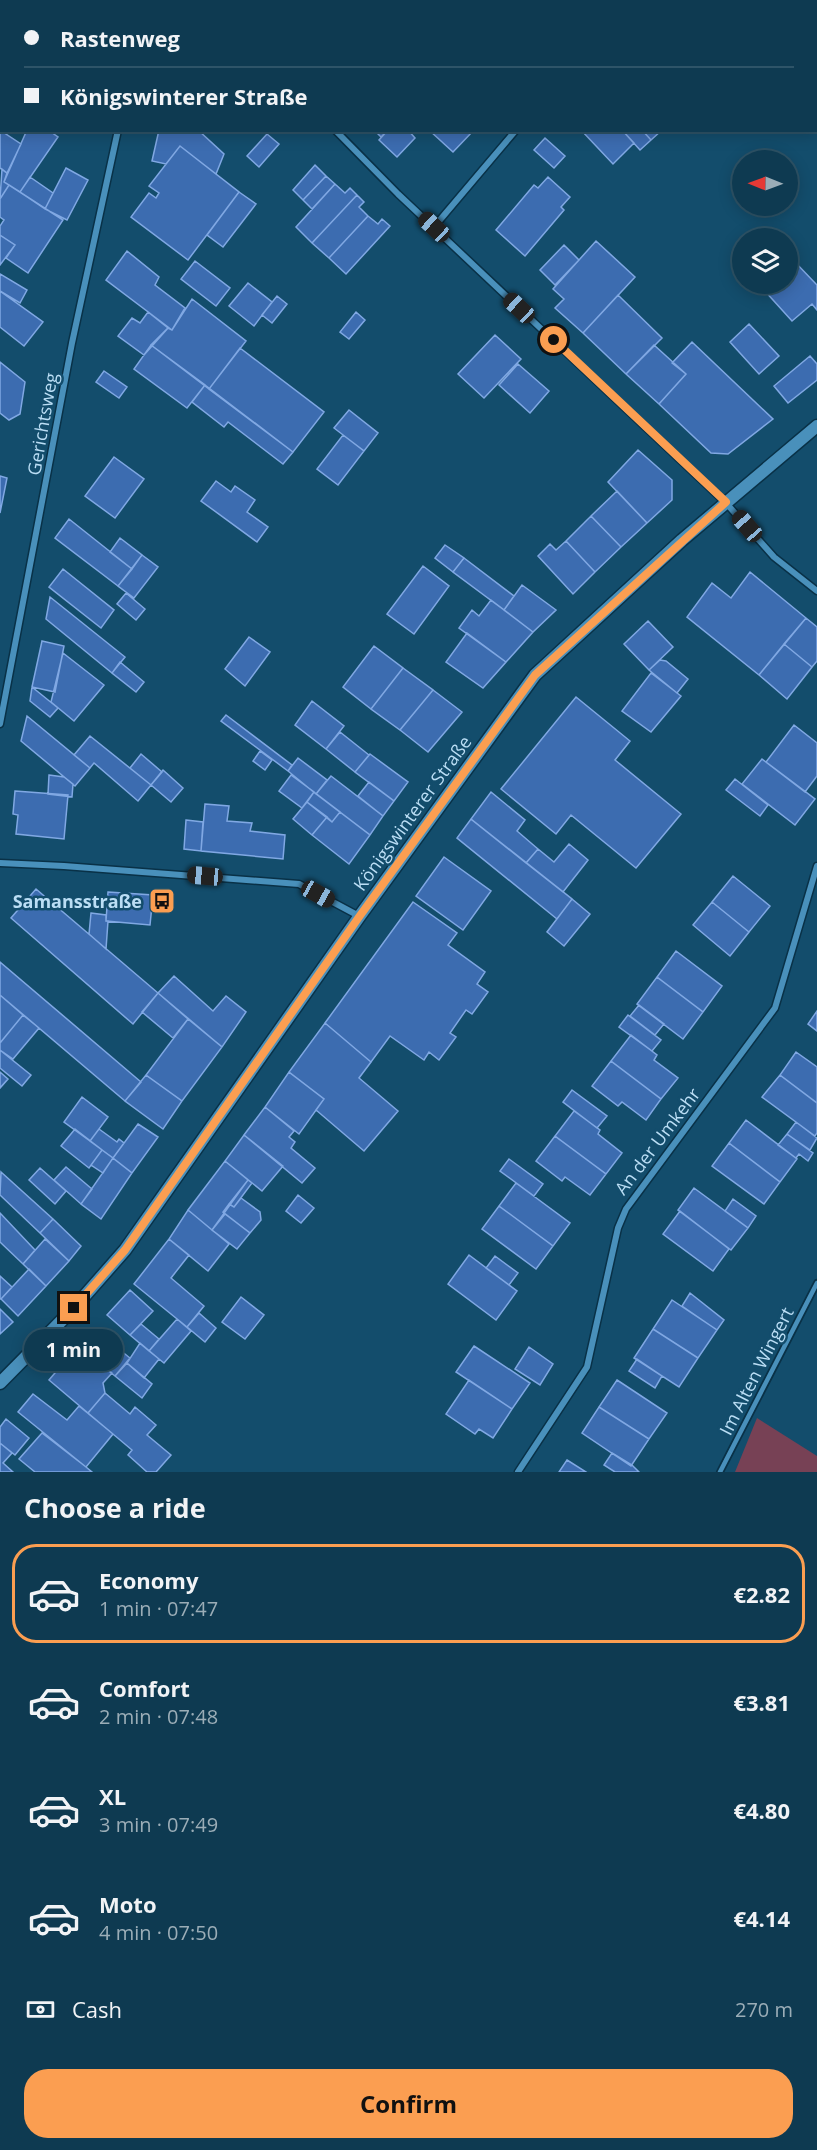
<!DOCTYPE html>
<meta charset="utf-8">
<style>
body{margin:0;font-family:"Open Sans",sans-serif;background:#174158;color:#f1f3f6;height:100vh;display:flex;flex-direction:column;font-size:22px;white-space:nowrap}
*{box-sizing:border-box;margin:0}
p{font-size:20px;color:#9badb7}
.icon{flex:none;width:33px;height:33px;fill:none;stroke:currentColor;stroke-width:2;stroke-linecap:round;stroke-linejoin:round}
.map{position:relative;height:1472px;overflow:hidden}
.sheet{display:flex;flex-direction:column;background:#0e3a51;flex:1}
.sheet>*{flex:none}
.hud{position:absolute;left:0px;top:0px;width:818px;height:132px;box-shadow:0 3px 15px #0003,0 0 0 2px #2e5468;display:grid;align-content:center;height:132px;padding:0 24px;background:#0e3a51}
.needle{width:39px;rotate:271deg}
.tools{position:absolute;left:732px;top:150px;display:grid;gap:12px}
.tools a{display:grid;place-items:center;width:66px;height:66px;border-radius:50%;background:#0e3a51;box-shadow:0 3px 15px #0003,0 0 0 2px #2e5468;font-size:30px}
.end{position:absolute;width:27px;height:27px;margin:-14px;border:8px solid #fb9e51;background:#111;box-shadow:0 0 0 3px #111}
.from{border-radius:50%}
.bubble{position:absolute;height:42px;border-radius:21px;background:#0e3a51;box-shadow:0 3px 15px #0003,0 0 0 2px #2e5468;font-size:20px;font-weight:700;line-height:42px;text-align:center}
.car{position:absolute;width:18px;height:36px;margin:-18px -9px;border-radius:8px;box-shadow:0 0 4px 2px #0007;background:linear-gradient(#222 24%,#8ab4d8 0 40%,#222 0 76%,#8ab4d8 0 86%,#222 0)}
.hud b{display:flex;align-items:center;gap:21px;height:57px;font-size:22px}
.hud b+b{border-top:2px solid #2e5468}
.hud i{width:15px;height:15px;background:#f1f3f6}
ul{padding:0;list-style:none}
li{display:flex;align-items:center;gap:18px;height:99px;margin:0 12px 9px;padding:0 12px;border:3px solid transparent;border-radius:24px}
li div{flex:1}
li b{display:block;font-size:22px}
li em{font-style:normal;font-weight:700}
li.current{border-color:#fb9e51}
li>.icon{width:54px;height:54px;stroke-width:1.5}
h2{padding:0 24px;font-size:27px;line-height:72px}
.pay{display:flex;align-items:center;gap:15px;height:66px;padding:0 24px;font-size:22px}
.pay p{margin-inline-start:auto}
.primary-button{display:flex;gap:12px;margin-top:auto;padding:12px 24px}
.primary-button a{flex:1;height:69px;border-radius:24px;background:#fb9e51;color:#111;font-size:24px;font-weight:700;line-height:69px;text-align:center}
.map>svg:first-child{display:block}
.green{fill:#774155}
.building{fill:#3c6cb0;stroke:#80a8e3;stroke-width:1.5}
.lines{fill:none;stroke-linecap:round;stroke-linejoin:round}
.lane-casing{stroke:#093147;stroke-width:8}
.street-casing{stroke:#093147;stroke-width:9}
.secondary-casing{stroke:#093147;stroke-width:15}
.lane{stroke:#4990bb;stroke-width:4.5}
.street{stroke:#4990bb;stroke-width:6}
.secondary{stroke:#4990bb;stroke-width:12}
.route{stroke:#fb9e51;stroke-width:8}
.labels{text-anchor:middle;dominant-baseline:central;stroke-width:5;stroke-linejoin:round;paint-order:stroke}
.street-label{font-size:18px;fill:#bbdef5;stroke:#134d6c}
.poi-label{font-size:18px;font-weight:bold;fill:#bbdef5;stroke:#134d6c;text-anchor:end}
</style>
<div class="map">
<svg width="817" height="1472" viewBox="0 0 817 1472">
<rect width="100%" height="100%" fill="#134d6c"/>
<path class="green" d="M757,1418L817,1456V1472H735Z"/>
<path class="building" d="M44,0H88L43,2Z
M374,0H403L402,2Z
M485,0H514L516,2H483Z
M550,0H579L577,2Z
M738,0H791L792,2H739Z
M2,59L3,130L2,131L0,130Z
M0,130L21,144L7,173L0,168Z
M27,130H48L58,137L20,192L4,182Z
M159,130H198L224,154L216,174L180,146L166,164L152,161Z
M374,130H388L381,137Z
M388,130H408L415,138L397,157L379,140Z
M429,130H474L453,152Z
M581,130H622L634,143L613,164Z
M622,130H642L651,140L640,150Z
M642,130H662L651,140Z
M267,134L279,144L259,167L247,156Z
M545,138L565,156L554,168L534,150Z
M180,146L239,192L188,260L131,217L149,193L156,198L159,193L149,186Z
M315,165L326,176L303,200L293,190Z
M66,168L88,180L67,220L45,209Z
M2,169L7,173L4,182L9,185L0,199Z
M326,176L335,184L312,209L303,200Z
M30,177L53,193L45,209L20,192Z
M548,177L570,197L561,207L564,210L525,256L496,230L534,185L538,188Z
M335,184L345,193L350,188L357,195L312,243L296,227Z
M9,185L63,220L28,273L6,258L15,245L0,235V226L4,220L0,217V199Z
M239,192L256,204L223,247L207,235Z
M357,195L364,202L359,207L368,216L329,258L312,243Z
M368,216L378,224L382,219L390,226L346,274L329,258Z
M0,235L15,245L0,265Z
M596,241L635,277L583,333L555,308L564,299L553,289Z
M564,245L579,260L555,285L540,270Z
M127,251L159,277L155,285L185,308L172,330L106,280Z
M195,261L230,288L216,306L181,279Z
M794,261L817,285V310L812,304L792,321L764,290L771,284H788V268Z
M0,274L27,290L20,303L0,291Z
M248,283L272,302L254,326L229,306Z
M0,291L43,322L24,346L0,327Z
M618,295L662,338L626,374L583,333Z
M277,296L287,304L272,323L262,315Z
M192,299L246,341L209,389L151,345L168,328L172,330Z
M148,312L168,328L144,355L118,336L132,318L140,323Z
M356,312L365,320L349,339L340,332Z
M749,324L779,356L759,374L730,342Z
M495,335L521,359L484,398L458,374Z
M692,342L773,419L728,454L711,453L659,404L686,374L672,363Z
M151,345L205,385L187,408L134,369Z
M654,345L686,374L659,404L626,374Z
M240,348L324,412L293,452L209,389Z
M810,356L817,364V380L788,403L774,386Z
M0,362L25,382L20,414L9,420L0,413Z
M518,364L549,391L530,413L499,385Z
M104,371L127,387L119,398L96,382Z
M205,385L293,452L283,464L228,422L224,427L192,402Z
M349,410L378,433L364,451L334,428Z
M343,435L364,451L338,485L317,469Z
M638,450L672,480V500L647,523L608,482Z
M114,457L144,479L115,518L85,496Z
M0,476L7,478L0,513Z
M216,481L231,492L235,486L255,500L247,512L268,527L257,542L201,501Z
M617,491L647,523L621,547L591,516Z
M591,516L621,547L595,572L566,541Z
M69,519L132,569L118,586L55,538Z
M120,538L142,555L132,569L110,552Z
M566,541L595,572L573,594L538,556L550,544L556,550Z
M445,545L464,558L453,572L435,558Z
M142,555L158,567L134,598L118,586Z
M464,558L514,596L504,610L453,572Z
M423,566L449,586L414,634L387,614Z
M63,569L114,610L101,628L49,587Z
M750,572L806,618L759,675L687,617L712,583L731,598Z
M522,585L556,610L533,632L504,610Z
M126,593L145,609L136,620L117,604Z
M50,597L125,657L112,673L46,619Z
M491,600L533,632L506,662L459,628L472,610L479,616Z
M806,618L817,627V661L812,667L784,644Z
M648,621L673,647L649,670L624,644Z
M467,633L506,662L483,688L446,662Z
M249,637L270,652L245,686L225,669Z
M42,641L64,646L55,692L32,687Z
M784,644L812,667L787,699L759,675Z
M374,646L403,668L371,709L343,687Z
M63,653L104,685L74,721L51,702Z
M660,660L666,661L688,679L677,693L649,670Z
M120,662L144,682L136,692L112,673Z
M403,668L433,690L400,730L371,709Z
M651,673L681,696L651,732L622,711Z
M32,687L58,708L50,717L30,701Z
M433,690L462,712L428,752L400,730Z
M576,697L630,741L615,760L681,814L636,868L571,815L556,834L501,789Z
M312,701L344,726L326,749L295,725Z
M226,715L292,765L288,771L221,721Z
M27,716L90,768L75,786L21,741Z
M794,725L817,743V776L805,792L766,762Z
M340,732L369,755L355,772L326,749Z
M90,736L151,785L138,801L94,763L90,768L74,755Z
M260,751L272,760L265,770L253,761Z
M141,754L162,772L151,785L130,768Z
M370,754L408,782L394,801L355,772Z
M298,758L327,780L316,794L288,771Z
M762,759L815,799L795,825L742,784Z
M163,770L183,788L171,802L151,785Z
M49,775L64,777L73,784L72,797L48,794Z
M291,775L314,792L302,808L279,791Z
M331,776L383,816L370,835L316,794Z
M735,779L768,805L760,816L726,790Z
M369,782L394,801L383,816L358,796Z
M15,791L68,795L64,839L16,834L18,815L13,814Z
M314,792L340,812L332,822L307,802Z
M491,792L525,820L517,831L538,849L526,863L471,819Z
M307,802L327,817L312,835L293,819Z
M205,804L229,806L227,821L252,823L250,831L285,835L283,859L201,851Z
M340,812L370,835L349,864L312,835L327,817L332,822Z
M471,819L572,899L557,919L457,838Z
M186,820L203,822L201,851L184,849Z
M569,844L588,860L563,892L526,863L538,849L554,862Z
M444,857L491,891L463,930L416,896Z
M733,876L770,906L749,932L712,902Z
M36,889L158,993L133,1024L11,918Z
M108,892L153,895L150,925L106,921Z
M572,899L590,914L564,946L547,932Z
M413,902L457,933L448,945L485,972L477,984L488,992L472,1014L466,1010L450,1033L456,1037L439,1060L429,1052L424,1060L390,1036L371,1062L325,1023Z
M712,902L749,932L730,956L693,925Z
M91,913L106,915V921H108L106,949L89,934Z
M676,951L722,986L703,1012L657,977Z
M0,962L141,1082L125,1101L0,995Z
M174,976L213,1011L226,996L246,1012L222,1047L158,993Z
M657,977L703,1012L683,1039L637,1004Z
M158,993L188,1019L173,1038L142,1012Z
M0,995L23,1015L0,1043Z
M639,1005L664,1024L655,1035L630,1016Z
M817,1011V1031L808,1024Z
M23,1015L39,1028L13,1059L0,1050V1043Z
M628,1015L661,1040L652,1051L619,1027Z
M188,1019L222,1047L182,1101L146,1075Z
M325,1023L371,1062L359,1078L398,1111L364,1151L316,1110L324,1099L289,1072Z
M631,1035L657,1055L654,1060L678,1078L661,1099L611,1061Z
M0,1050L31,1075L22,1086L0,1068Z
M796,1052L817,1067V1103L780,1075Z
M611,1061L661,1099L646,1120L622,1102L618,1106L592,1086Z
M0,1072L8,1079L0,1088Z
M289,1072L324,1099L299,1134L265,1107Z
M146,1075L182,1101L163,1129L125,1101Z
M780,1075L817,1103V1133L815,1136L762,1097Z
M572,1090L607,1116L597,1128L563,1102Z
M82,1097L108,1117L90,1141L64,1122Z
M265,1107L294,1131L289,1137L295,1142L291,1148L315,1168L302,1183L244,1135Z
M574,1111L600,1130L598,1134L622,1153L606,1174L555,1136Z
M746,1120L797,1159L780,1182L729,1143Z
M796,1122L817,1138L810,1150L787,1134Z
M138,1124L158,1137L132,1173L113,1158Z
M75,1129L102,1150L89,1168L61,1146Z
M99,1129L117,1142L119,1139L124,1143L113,1158L90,1141Z
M787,1134L813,1153L808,1161L799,1154L796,1158L778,1145Z
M244,1135L283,1166L262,1191L225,1161Z
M555,1136L606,1174L590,1195L565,1177L562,1181L536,1161Z
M729,1143L780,1182L764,1204L712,1166Z
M102,1150L113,1158L103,1173L91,1165Z
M113,1158L132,1173L101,1219L81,1204Z
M509,1159L543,1184L534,1196L500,1171Z
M225,1161L248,1180L212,1230L188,1210Z
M66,1167L92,1189L81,1204L54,1180Z
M40,1168L66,1191L55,1204L29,1180Z
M1,1172L53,1219L40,1233L0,1195Z
M248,1180L252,1183L234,1207L229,1204Z
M516,1183L570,1223L553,1246L499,1206Z
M694,1188L748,1228L731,1250L678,1210Z
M298,1195L314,1208L301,1223L286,1211Z
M241,1198L260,1212L261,1220L250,1233L223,1212L229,1204L234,1207Z
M733,1199L756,1216L748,1228L725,1211Z
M499,1206L553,1246L536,1269L482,1229Z
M188,1210L229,1244L208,1271L169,1239Z
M680,1211L729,1249L713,1271L663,1234Z
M0,1213L35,1250L23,1264L0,1242Z
M225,1214L250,1233L237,1249L212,1230Z
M53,1219L81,1246L69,1261L40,1233Z
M45,1239L69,1261L46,1286L23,1264Z
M169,1239L189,1255L171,1278L204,1306L187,1327L134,1284Z
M469,1255L517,1291L496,1320L448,1284Z
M495,1256L518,1273L509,1285L486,1268Z
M29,1269L46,1286L18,1316L1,1299Z
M0,1276L12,1287L1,1299H0Z
M130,1290L153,1311L130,1335L107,1315Z
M690,1293L724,1320L717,1330L682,1306Z
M241,1297L264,1315L245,1339L222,1322Z
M672,1300L717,1330L698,1358L653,1329Z
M0,1309L13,1322L0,1334Z
M199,1313L216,1328L205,1342L187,1327Z
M177,1319L191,1331L164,1363L149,1351Z
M141,1324L159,1339L149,1351L130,1335Z
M94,1329L108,1340L112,1336L119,1342L115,1346L130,1358L115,1376L78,1346Z
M653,1329L698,1358L679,1387L634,1358Z
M140,1343L159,1359L144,1378L127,1363Z
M78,1346L112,1373L103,1383L105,1393L88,1413L49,1380Z
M474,1346L530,1383L512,1409L456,1372Z
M529,1347L553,1364L540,1385L515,1369Z
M637,1359L662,1376L655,1388L629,1371Z
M127,1363L152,1384L142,1398L115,1376Z
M469,1380L512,1409L493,1438L479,1429L475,1434L446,1414Z
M617,1380L667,1413L649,1439L599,1407Z
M105,1393L130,1414L135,1407L156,1425L147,1435L171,1455L156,1472H147L128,1455L132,1450L88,1413Z
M33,1394L67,1420L79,1406L113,1434L86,1467L18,1412Z
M599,1407L649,1439L631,1466L582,1433Z
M6,1419L29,1438L15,1455L0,1443V1427Z
M42,1433L86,1467L92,1472H35L19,1459Z
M0,1443L12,1453L3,1463L13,1472H0Z
M612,1453L632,1465L639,1472H615L604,1465Z
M567,1460L586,1472H559Z"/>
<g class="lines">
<g class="lane-casing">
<path id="lane" d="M720,1472L817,1283"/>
</g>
<g class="street-casing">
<path id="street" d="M204,0L205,2
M13,2L14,0
M145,2V0
M642,2L644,0
M0,19L2,17
M335,130L398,194L726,503L774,557L817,591
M434,227L516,130
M0,724L72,343L118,130
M0,863L64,866L299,884L359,916
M518,1472L587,1367L618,1228L626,1209L775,1008L817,866"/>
</g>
<g class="secondary-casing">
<path id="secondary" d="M0,1383L74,1308L125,1250L359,917L535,675L682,540L817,426"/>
</g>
<use href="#lane" class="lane"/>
<use href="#street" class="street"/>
<use href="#secondary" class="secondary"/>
</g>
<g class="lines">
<path class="route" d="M74,1308L125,1250L359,917L535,675L726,502L554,340"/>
</g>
<defs>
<g id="bus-square" transform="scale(1.35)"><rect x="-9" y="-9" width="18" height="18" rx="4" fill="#fb9e51" stroke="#134d6c"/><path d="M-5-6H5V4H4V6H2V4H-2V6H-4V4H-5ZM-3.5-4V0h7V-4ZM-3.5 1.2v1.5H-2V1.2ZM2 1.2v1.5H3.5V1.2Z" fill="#111"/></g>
</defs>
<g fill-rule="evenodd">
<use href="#bus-square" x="162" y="901"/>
</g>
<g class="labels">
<g class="street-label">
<text transform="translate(42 424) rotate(-80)">Gerichtsweg</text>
<text transform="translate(412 813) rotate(-54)">Königswinterer Straße</text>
<text transform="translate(657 1141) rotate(-53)">An der Umkehr</text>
<text transform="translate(756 1371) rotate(-63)">Im Alten Wingert</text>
</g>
<g class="poi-label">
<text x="142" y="901">Samansstraße</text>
</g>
</g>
</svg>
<div class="tools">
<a><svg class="needle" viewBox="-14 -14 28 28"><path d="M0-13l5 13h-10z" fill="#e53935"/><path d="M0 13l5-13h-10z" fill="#9badb7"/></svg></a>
<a><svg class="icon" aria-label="layers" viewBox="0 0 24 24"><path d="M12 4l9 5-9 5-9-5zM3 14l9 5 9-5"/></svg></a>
</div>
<i class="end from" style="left:554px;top:340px"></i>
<i class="end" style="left:74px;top:1308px"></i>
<div class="bubble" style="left:24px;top:1329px;width:99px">1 min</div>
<i class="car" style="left:434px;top:227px;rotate:313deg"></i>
<i class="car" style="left:519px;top:308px;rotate:313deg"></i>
<i class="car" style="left:747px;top:526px;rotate:319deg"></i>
<i class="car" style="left:205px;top:876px;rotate:275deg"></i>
<i class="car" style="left:318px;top:894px;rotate:119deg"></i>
<div class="hud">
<b><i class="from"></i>Rastenweg</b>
<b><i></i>Königswinterer Straße</b>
</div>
</div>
<section class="sheet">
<h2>Choose a ride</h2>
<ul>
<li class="current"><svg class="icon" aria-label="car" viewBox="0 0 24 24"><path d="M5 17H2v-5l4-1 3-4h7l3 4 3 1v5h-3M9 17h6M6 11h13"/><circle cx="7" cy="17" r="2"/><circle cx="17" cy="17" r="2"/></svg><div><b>Economy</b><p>1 min · 07:47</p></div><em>€2.82</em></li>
<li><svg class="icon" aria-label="car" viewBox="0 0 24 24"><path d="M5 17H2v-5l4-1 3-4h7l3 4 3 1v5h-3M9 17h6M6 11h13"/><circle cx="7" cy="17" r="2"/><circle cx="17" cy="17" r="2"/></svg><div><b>Comfort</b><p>2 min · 07:48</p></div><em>€3.81</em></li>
<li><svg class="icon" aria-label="car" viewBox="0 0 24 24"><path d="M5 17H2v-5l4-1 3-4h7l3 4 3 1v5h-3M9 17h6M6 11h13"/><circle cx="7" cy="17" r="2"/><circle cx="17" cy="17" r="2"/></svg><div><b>XL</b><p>3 min · 07:49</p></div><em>€4.80</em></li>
<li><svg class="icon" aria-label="car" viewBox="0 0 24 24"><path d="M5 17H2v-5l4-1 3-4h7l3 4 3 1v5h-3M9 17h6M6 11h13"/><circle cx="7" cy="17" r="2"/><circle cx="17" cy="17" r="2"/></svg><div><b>Moto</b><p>4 min · 07:50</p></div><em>€4.14</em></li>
</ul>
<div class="pay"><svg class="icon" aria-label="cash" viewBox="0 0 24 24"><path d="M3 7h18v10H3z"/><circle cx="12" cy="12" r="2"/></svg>Cash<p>270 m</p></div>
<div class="primary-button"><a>Confirm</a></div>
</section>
